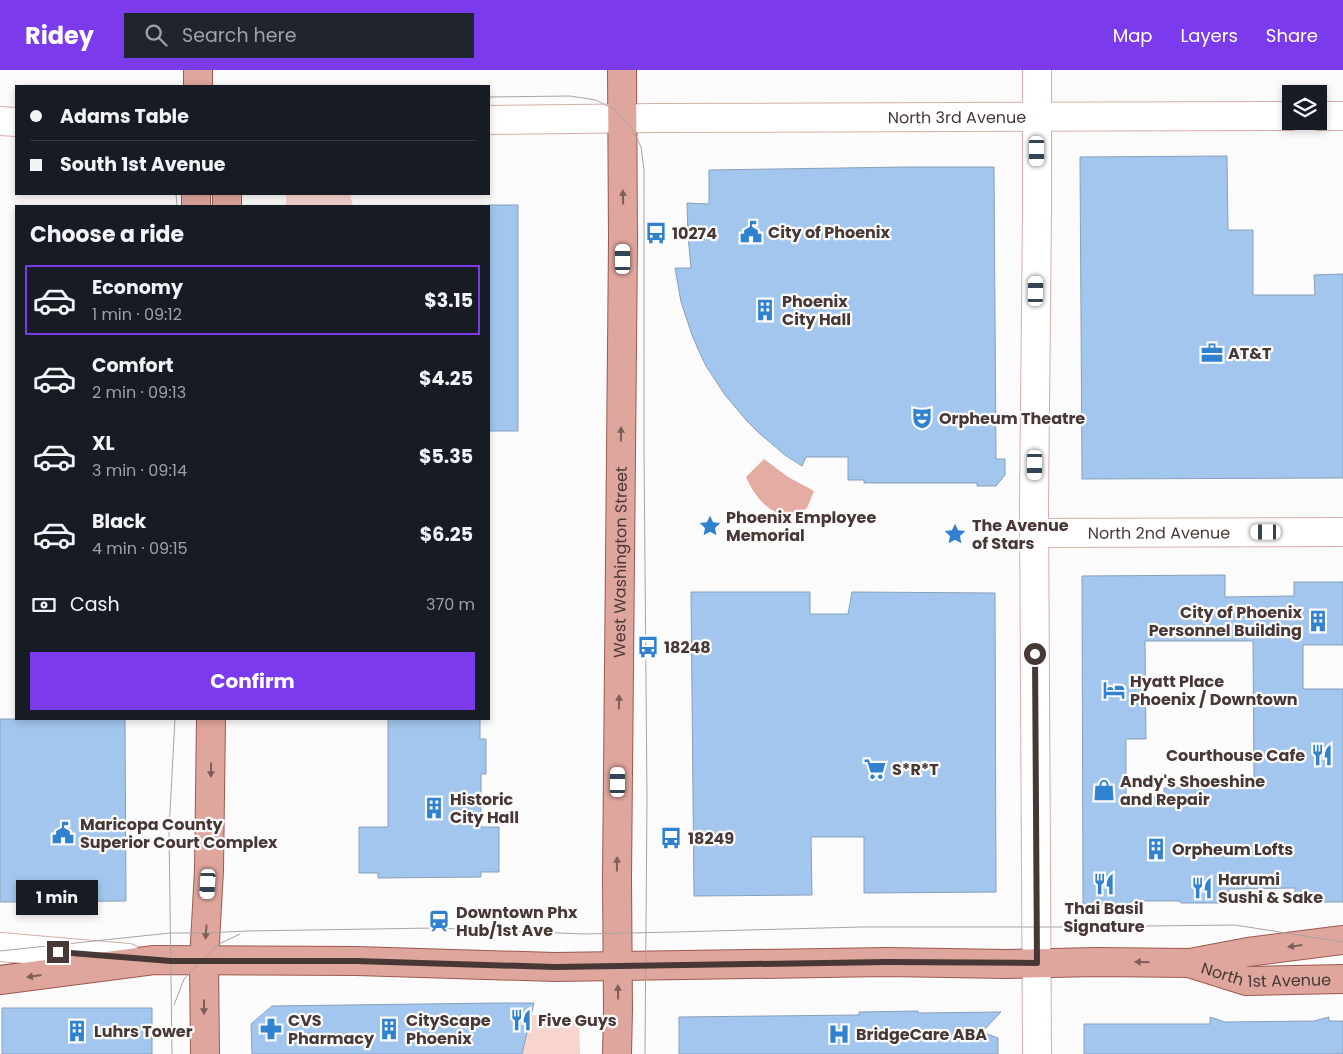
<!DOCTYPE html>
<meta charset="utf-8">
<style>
body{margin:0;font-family:Poppins,sans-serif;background:#20242c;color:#f1f3f6;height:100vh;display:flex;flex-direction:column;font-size:19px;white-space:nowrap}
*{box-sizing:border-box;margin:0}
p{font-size:16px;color:#9ea1a6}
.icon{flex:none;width:28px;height:28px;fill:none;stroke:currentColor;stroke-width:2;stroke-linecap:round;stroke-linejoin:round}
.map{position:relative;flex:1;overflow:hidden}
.drawer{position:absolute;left:15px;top:135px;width:475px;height:515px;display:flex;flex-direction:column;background:#171b24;border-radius:0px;box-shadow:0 2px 8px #0003}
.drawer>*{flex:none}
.hud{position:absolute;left:15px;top:15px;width:475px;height:110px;border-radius:0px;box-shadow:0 2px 8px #0003;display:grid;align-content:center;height:110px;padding:0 15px;background:#171b24}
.tools{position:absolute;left:1282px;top:15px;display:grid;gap:10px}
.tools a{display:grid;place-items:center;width:45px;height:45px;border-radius:0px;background:#171b24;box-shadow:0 2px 8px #0003;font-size:25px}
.end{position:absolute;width:22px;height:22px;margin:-11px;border:6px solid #483835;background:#fff;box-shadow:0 0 0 2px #fff}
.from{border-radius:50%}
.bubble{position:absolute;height:35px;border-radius:0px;background:#171b24;box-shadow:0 2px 8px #0003;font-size:16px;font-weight:700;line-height:35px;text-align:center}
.car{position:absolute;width:15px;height:30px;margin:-15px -8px;border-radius:6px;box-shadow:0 0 4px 1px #0007;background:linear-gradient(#fff 24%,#345 0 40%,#fff 0 76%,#345 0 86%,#fff 0)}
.hud b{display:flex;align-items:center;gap:18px;height:48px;font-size:19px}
.hud b+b{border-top:1px solid #363941}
.hud i{width:12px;height:12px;background:#f1f3f6}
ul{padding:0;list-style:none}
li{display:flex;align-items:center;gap:15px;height:70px;margin:0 10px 8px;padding:0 5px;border:2px solid transparent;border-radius:0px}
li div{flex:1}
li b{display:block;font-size:19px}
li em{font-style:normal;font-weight:700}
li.on{border-color:#7c3aed}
li>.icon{width:45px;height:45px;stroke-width:1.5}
h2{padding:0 15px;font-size:22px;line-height:60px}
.pay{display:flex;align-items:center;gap:12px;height:55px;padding:0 15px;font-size:19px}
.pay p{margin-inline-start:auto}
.cta{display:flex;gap:10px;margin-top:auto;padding:10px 15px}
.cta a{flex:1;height:58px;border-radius:0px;background:#7c3aed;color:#fff;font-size:20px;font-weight:700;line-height:58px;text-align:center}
header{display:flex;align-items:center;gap:30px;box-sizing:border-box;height:70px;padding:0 25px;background:#7c3aed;color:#fff}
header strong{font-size:24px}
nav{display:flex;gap:28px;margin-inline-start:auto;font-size:18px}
.search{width:350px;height:45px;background:#20242c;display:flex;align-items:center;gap:12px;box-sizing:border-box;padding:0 18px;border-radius:0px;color:#9ea1a6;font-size:19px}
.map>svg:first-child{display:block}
.green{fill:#f7d4ce}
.water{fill:#e4aca2}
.building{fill:#a2c6ed;stroke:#87a0bb;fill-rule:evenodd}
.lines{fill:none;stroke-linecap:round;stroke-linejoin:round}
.minor-casing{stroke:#d6aea7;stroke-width:30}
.major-casing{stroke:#9c594e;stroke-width:30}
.minor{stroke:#fff;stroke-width:28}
.major{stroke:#dfa69d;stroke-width:28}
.tram{stroke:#aaa3a2;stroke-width:1}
.oneway{fill:#7d5e59}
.route{stroke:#483835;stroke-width:6}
.labels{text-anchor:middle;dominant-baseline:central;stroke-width:4.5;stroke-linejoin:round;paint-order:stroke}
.street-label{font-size:16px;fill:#483835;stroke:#fbfbfb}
.poi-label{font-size:16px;font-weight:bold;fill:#483835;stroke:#fbfbfb;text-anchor:start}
</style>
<header>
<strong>Ridey</strong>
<div class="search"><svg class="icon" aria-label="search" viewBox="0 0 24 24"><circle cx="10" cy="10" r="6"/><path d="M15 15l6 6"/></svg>Search here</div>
<nav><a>Map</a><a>Layers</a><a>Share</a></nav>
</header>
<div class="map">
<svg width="1343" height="984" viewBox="0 0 1343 984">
<rect width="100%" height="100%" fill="#fbfbfb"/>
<path class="green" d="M286,124H350L353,136H286Z
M532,945L579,947L580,984H522L526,965Z"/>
<path class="water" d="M764,389L788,407L814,421L807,438C803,440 799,443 796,444C772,450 754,426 746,407Z"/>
<path class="building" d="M1227,86L1228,160H1253V225H1315L1314,205L1343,204V408L1082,409L1080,87Z
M906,97H994L996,389H1005V405L996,416H977V413H864V410H848V387H806L802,396L785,385L759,363L747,351L725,325L706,296L698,279L692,265L681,232L675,198H691L688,166L687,133L709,134V100Z
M489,135H518V361H489Z
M1225,505V527L1294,526V512H1343V575H1303V619H1343V832H1295V818L1229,819V833H1181L1180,831H1131V834H1083L1082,506ZM1145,571H1253L1254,708H1216V717L1164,718V727H1126V669H1146Z
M691,522H810V544H848L852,522L995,523L996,822L864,823V767H811L812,825L694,826Z
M0,649H125L126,831L0,832Z
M388,649H480V669H486V704H481V757H499V802H481V807L378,808V803H359V757H388Z
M497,933H534L522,984H252L251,954L272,936Z
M2,938H152V984H2Z
M918,941V943L1001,942L982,962L998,968V984H679V947L859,945V942Z
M1210,947L1225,952L1314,951L1329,947V951H1343V984H1084V954H1210Z"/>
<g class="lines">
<g class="minor-casing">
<g id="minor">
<path d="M1319,46H1343"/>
<path id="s1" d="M489,50L659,48L1291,46"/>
<path d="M0,51L16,52"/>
<path id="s2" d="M1035,463L1343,462"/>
<path d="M0,877L128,888"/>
<path d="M1037,984L1034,434L1037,141V0"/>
</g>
</g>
<g class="major-casing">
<g id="major">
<path d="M198,0V16"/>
<path d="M227,124V136"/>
<path d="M196,136V124"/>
<path id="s3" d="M1192,894L1246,911L1343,909"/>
<path d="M0,910L154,890L356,891L555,897L887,892L1007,894L1097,892L1190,893L1248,882L1343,870"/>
<path d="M205,984L204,890L209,800L211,649"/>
<path id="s4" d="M617,984L618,940L617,809L623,170L622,0"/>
</g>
</g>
<use href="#minor" class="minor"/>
<use href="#major" class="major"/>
<path class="tram" d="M489,27L570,26L596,30L615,40L633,60L641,77L644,100V378L647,728L645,984
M176,124L177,136
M0,881L170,863H206L247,861L435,858L584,864L675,862L860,857H1063L1235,855L1343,872
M174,935L184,909L219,874L240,864
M172,984L169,760L175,649"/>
</g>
<defs><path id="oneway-solid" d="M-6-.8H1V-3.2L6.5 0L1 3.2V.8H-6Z" transform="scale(1.25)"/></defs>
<g class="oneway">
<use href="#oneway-solid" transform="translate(623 127) rotate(-91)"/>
<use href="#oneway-solid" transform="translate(621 364) rotate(-89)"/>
<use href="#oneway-solid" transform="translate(619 632) rotate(-89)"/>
<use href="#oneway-solid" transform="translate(211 700) rotate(91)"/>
<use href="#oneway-solid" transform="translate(617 794) rotate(-89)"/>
<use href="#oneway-solid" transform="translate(206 862) rotate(94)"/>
<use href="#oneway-solid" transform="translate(1295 876) rotate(173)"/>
<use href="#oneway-solid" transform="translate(1142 892) rotate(-179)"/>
<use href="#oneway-solid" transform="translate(34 906) rotate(172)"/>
<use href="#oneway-solid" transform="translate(618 922) rotate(-91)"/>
<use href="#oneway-solid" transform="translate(204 937) rotate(90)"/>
</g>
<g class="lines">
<path class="route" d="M58,882L171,891H356L555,897L887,892L1037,893L1035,584"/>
</g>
<defs>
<g id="civic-bare" transform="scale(1.725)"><path d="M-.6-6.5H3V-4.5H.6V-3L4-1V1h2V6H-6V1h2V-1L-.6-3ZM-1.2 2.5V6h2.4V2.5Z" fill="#3082d1" stroke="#fbfbfb" stroke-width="2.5" paint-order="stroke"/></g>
<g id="bus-bare" transform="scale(1.725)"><path d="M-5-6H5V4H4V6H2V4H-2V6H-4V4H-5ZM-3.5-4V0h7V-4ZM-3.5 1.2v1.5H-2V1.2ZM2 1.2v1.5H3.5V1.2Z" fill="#3082d1" stroke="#fbfbfb" stroke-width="2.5" paint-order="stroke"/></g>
<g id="building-bare" transform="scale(1.725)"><path d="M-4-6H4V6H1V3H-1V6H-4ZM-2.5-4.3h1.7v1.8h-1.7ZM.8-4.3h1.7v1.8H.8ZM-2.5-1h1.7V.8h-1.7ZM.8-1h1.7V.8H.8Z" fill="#3082d1" stroke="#fbfbfb" stroke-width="2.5" paint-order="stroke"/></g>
<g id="office-bare" transform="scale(1.725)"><path d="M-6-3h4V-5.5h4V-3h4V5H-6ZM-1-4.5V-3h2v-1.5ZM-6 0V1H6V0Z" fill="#3082d1" stroke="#fbfbfb" stroke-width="2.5" paint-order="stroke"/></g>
<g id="theatre-bare" transform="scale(1.725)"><path d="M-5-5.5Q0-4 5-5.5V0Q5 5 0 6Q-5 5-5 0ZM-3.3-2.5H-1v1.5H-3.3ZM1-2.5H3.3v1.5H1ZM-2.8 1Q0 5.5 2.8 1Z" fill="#3082d1" stroke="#fbfbfb" stroke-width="2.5" paint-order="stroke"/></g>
<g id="sight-bare" transform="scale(1.725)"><path d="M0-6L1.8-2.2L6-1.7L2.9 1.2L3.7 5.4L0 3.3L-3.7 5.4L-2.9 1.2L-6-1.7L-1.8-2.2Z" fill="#3082d1" stroke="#fbfbfb" stroke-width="2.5" paint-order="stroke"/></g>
<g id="hotel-bare" transform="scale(1.725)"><path d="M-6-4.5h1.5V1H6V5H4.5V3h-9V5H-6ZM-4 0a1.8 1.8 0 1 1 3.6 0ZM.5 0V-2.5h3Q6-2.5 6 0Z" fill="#3082d1" stroke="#fbfbfb" stroke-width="2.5" paint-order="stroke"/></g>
<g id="restaurant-bare" transform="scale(1.725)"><path d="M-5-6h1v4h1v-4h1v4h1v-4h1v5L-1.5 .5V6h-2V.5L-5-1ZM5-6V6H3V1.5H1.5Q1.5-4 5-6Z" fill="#3082d1" stroke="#fbfbfb" stroke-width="2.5" paint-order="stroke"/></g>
<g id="supermarket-bare" transform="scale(1.725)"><path d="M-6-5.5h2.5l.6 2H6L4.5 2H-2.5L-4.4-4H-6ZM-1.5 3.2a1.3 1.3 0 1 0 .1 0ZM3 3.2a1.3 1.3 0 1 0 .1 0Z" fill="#3082d1" stroke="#fbfbfb" stroke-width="2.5" paint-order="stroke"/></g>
<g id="shop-bare" transform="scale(1.725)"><path d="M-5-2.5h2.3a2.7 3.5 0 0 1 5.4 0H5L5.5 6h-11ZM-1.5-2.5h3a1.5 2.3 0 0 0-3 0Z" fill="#3082d1" stroke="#fbfbfb" stroke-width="2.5" paint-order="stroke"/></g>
<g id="station-bare" transform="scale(1.725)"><path d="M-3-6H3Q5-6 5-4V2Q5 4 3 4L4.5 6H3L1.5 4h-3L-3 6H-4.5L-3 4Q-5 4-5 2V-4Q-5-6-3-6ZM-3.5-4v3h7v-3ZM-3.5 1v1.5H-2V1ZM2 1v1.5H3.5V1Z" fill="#3082d1" stroke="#fbfbfb" stroke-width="2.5" paint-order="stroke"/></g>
<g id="pharmacy-bare" transform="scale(1.725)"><path d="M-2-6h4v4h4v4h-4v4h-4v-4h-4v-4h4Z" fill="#3082d1" stroke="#fbfbfb" stroke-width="2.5" paint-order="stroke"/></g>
<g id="hospital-bare" transform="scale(1.725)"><path d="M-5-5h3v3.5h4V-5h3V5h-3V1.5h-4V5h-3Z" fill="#3082d1" stroke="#fbfbfb" stroke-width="2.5" paint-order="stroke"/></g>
</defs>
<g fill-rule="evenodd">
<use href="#civic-bare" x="751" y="162"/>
<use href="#bus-bare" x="656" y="163"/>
<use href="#building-bare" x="765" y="240"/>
<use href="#office-bare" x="1212" y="283"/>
<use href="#theatre-bare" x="922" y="348"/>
<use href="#sight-bare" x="710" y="456"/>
<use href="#sight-bare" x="955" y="464"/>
<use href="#building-bare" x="1318" y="551"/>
<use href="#bus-bare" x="648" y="577"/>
<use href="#hotel-bare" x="1114" y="620"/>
<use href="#restaurant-bare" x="1322" y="685"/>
<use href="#supermarket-bare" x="875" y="699"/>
<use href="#shop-bare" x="1104" y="720"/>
<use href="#building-bare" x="434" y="738"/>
<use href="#civic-bare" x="63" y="763"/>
<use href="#bus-bare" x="671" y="768"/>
<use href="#building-bare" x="1156" y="779"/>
<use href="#restaurant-bare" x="1104" y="814"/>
<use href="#restaurant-bare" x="1202" y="818"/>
<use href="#station-bare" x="439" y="851"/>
<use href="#restaurant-bare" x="521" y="950"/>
<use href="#pharmacy-bare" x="271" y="959"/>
<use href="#building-bare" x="389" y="959"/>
<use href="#building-bare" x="77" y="961"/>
<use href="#hospital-bare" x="839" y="964"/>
</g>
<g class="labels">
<g class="street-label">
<text stroke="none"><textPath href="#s1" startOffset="468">North 3rd Avenue</textPath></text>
<text stroke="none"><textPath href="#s2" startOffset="124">North 2nd Avenue</textPath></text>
<text stroke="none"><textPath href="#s4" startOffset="492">West Washington Street</textPath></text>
<text stroke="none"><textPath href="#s3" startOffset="76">North 1st Avenue</textPath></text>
</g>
<g class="poi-label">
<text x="768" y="162">City of Phoenix</text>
<text x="672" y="163">10274</text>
<text x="782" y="231">Phoenix<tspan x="782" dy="18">City Hall</tspan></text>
<text x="1228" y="283">AT&amp;T</text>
<text x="939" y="348">Orpheum Theatre</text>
<text x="726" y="447">Phoenix Employee<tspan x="726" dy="18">Memorial</tspan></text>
<text x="972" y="455">The Avenue<tspan x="972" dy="18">of Stars</tspan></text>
<text x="1302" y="542" text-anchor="end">City of Phoenix<tspan x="1302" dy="18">Personnel Building</tspan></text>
<text x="664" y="577">18248</text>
<text x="1130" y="611">Hyatt Place<tspan x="1130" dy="18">Phoenix / Downtown</tspan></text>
<text x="1305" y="685" text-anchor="end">Courthouse Cafe</text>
<text x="892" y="699">S*R*T</text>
<text x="1120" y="711">Andy's Shoeshine<tspan x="1120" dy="18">and Repair</tspan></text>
<text x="450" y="729">Historic<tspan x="450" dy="18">City Hall</tspan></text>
<text x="80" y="754">Maricopa County<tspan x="80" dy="18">Superior Court Complex</tspan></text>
<text x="688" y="768">18249</text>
<text x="1172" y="779">Orpheum Lofts</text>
<text x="1218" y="809">Harumi<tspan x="1218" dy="18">Sushi &amp; Sake</tspan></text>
<text x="1104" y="838" text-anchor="middle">Thai Basil<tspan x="1104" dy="18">Signature</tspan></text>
<text x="456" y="842">Downtown Phx<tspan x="456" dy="18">Hub/1st Ave</tspan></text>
<text x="288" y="950">CVS<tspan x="288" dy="18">Pharmacy</tspan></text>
<text x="406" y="950">CityScape<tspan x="406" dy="18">Phoenix</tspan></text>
<text x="538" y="950">Five Guys</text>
<text x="94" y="961">Luhrs Tower</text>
<text x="856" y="964">BridgeCare ABA</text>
</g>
</g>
</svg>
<div class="tools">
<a><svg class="icon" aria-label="layers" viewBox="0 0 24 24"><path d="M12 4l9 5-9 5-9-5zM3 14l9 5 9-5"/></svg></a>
</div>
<i class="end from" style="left:1035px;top:584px"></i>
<i class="end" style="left:58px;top:882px"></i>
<div class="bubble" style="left:16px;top:810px;width:82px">1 min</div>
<i class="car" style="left:1037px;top:81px;rotate:180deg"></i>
<i class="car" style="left:623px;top:189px;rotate:0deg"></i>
<i class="car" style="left:1036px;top:221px;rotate:1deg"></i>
<i class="car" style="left:1035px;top:395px;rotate:180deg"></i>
<i class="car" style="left:1266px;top:462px;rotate:270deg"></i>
<i class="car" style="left:618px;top:712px;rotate:0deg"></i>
<i class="car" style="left:208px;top:814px;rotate:183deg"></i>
<div class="hud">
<b><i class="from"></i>Adams Table</b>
<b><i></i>South 1st Avenue</b>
</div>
<section class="drawer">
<h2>Choose a ride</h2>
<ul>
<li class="on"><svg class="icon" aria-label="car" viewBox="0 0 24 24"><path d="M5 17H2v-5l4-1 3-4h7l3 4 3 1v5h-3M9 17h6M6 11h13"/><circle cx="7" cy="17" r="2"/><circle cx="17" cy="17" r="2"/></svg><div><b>Economy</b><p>1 min · 09:12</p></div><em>$3.15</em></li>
<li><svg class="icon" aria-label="car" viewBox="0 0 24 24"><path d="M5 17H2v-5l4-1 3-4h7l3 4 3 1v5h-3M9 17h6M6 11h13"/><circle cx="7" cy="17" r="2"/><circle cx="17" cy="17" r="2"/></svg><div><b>Comfort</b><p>2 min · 09:13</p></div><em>$4.25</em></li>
<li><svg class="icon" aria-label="car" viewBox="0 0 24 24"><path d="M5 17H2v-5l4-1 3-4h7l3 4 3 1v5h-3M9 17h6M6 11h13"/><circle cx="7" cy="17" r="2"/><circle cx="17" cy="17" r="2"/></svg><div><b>XL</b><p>3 min · 09:14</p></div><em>$5.35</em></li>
<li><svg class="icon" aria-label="car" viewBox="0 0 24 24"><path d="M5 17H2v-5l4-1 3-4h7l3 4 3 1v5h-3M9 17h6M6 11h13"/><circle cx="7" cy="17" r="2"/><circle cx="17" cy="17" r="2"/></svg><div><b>Black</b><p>4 min · 09:15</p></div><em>$6.25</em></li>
</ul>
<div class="pay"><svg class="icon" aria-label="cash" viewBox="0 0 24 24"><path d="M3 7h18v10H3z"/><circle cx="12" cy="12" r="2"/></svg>Cash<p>370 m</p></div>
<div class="cta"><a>Confirm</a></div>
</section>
</div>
